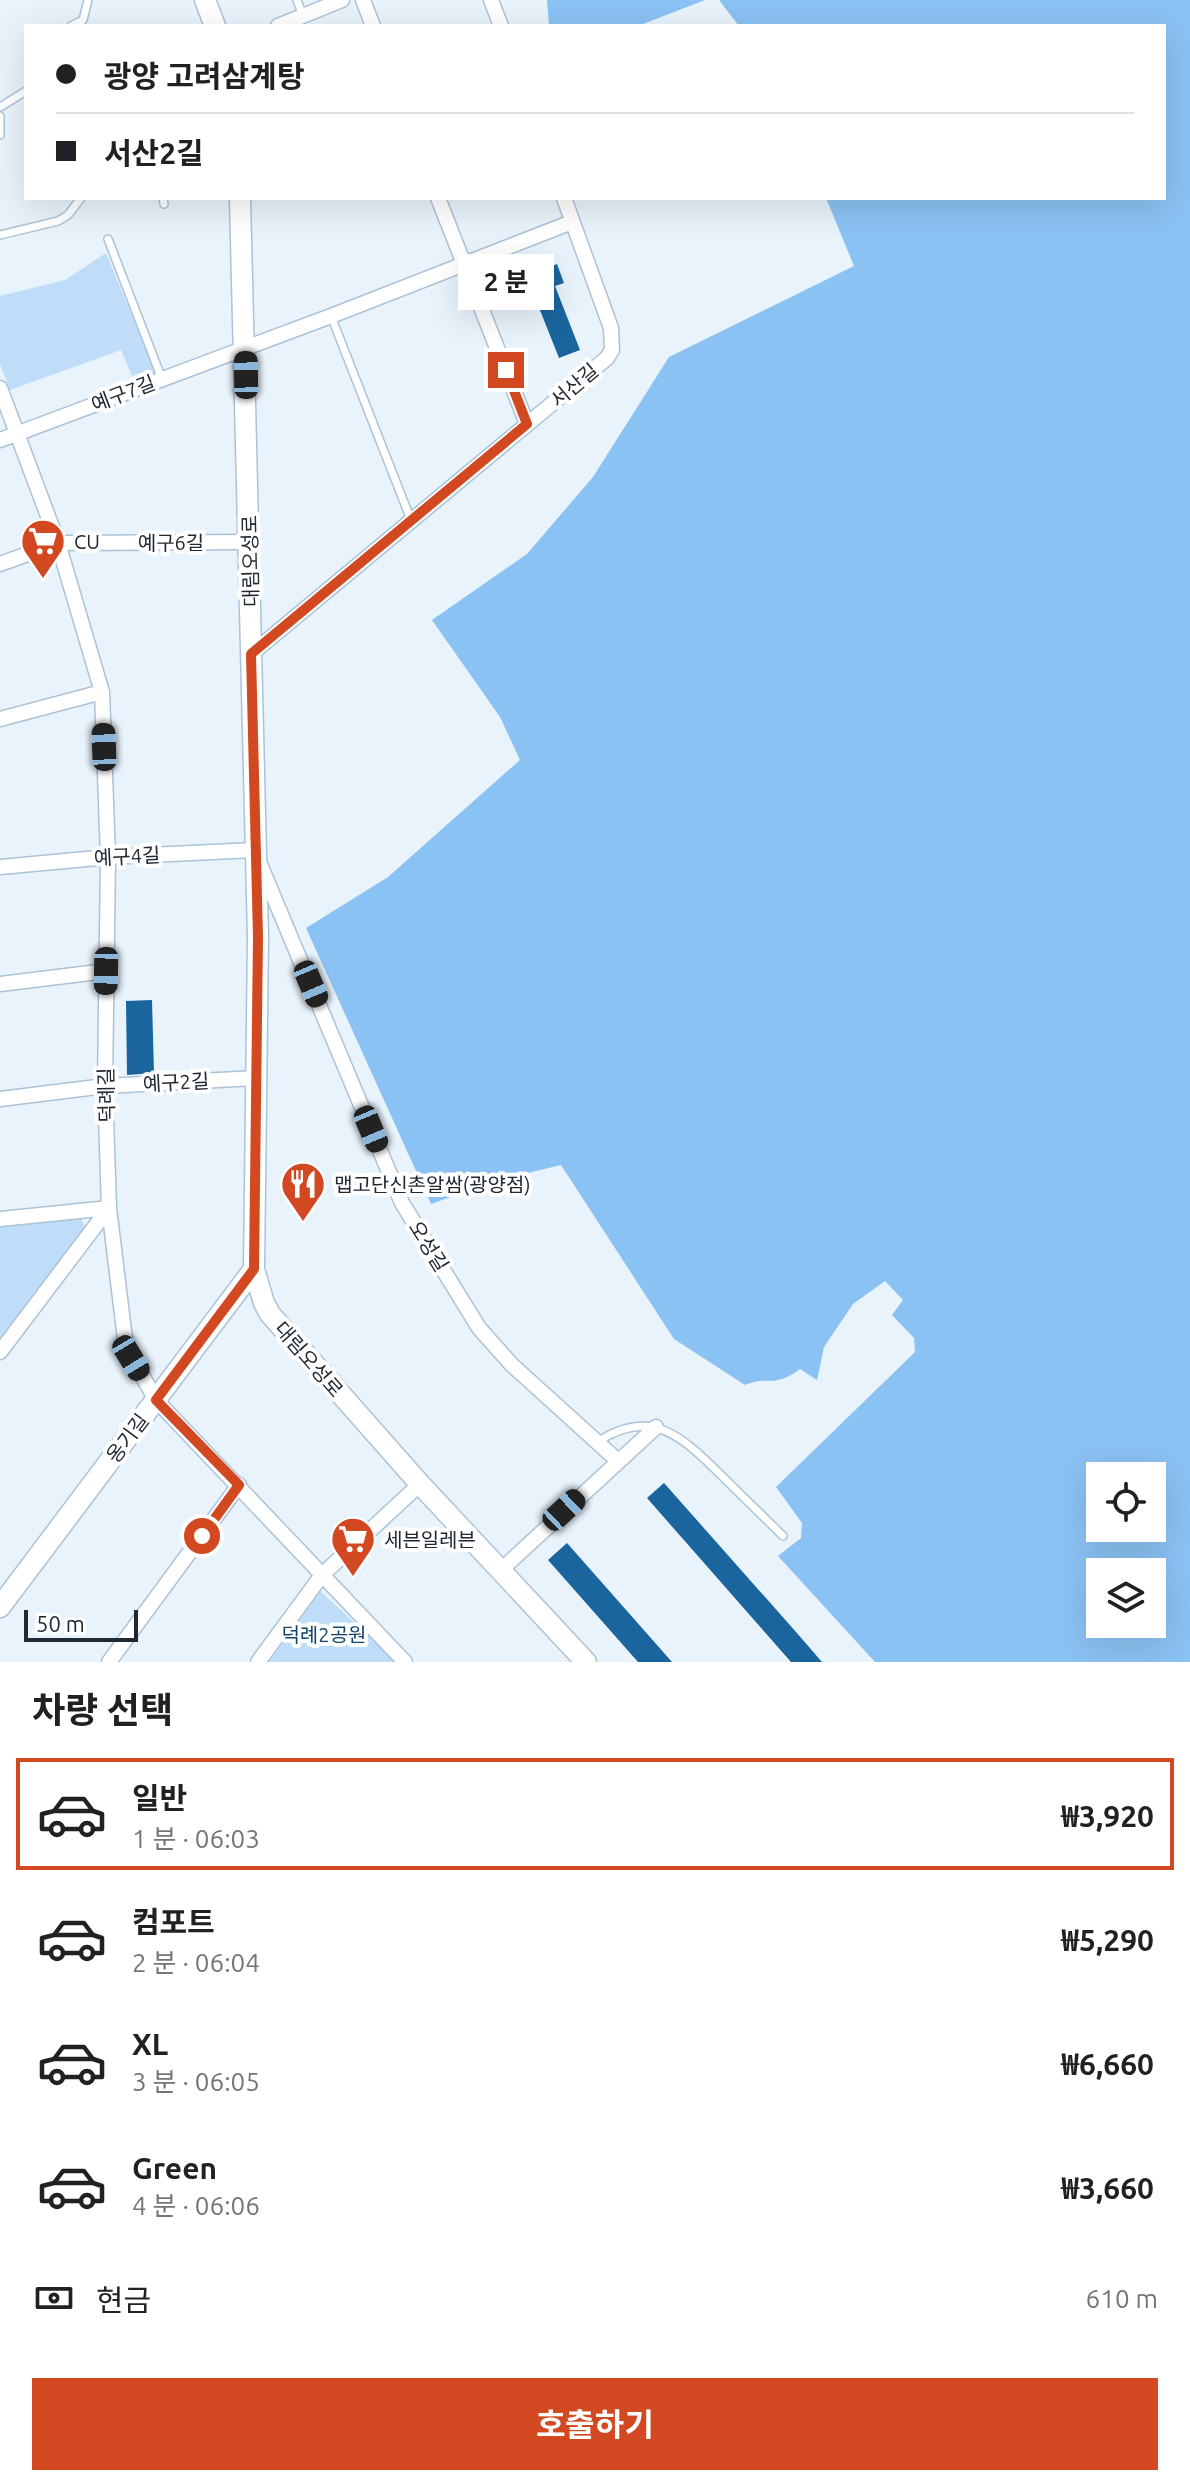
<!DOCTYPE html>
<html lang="ko">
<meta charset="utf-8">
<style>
body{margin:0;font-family:Ubuntu,"Noto Sans KR",sans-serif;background:#f2f2f2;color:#202124;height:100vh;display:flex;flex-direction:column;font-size:30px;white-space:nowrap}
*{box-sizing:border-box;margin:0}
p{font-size:26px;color:#757577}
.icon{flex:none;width:44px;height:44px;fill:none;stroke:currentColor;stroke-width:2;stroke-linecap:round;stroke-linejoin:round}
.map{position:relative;height:1662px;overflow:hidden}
.details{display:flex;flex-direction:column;background:#fff;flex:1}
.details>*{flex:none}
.hud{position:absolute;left:24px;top:24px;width:1142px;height:176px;border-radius:0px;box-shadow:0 8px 32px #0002;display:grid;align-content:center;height:176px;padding:0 32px;background:#fff}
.buttons{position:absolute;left:1086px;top:1462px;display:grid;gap:16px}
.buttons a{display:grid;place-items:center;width:80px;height:80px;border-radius:0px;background:#fff;box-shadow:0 8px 32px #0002;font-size:40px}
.scale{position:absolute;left:24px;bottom:20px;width:114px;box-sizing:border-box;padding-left:8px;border:4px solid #202931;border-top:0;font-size:22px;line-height:28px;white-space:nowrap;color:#202931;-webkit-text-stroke:6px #fff;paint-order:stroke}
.end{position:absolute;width:36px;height:36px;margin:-18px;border:10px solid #d24921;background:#fff;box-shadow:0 0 0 4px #fff}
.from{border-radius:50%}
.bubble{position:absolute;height:56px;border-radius:0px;background:#fff;box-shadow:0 8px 32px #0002;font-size:26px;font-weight:700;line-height:56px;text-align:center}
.car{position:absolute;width:24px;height:48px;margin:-24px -12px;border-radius:10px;box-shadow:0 0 6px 2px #0007;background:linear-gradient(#222 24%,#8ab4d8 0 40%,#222 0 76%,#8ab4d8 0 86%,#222 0)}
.hud b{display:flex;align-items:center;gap:28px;height:76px;font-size:30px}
.hud b+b{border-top:2px solid #e0e0e0}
.hud i{width:20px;height:20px;background:#202124}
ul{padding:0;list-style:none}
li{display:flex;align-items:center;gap:24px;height:112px;margin:0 16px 12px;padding:0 16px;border:4px solid transparent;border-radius:0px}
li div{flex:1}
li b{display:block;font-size:30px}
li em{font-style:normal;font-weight:700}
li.on{border-color:#d24921}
li>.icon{width:72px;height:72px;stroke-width:1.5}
h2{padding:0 32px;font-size:36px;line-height:96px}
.pay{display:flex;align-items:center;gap:20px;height:88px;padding:0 32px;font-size:30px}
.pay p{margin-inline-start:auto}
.action{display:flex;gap:16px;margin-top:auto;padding:16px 32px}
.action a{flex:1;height:92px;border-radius:0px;background:#d24921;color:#fff;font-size:32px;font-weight:700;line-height:92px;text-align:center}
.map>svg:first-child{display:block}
.green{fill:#bfddf9}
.forest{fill:#8ac2f3;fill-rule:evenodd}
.building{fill:#1a659d}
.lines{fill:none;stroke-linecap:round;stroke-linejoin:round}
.lane-casing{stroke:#abc2d7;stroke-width:10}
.street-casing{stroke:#abc2d7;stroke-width:17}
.secondary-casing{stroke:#abc2d7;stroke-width:23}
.lane{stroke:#fff;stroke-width:7}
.street{stroke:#fff;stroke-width:14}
.secondary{stroke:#fff;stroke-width:20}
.route{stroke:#d24921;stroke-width:10}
.labels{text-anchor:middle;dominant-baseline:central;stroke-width:8;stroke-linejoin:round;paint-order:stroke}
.street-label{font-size:20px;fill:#202931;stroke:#fff}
.poi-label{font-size:20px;fill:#202931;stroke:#fff;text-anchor:start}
.park-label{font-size:20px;fill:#11456d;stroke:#fff}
</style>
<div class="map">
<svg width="1190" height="1662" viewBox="0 0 1190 1662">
<rect width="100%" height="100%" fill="#e9f3fc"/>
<path class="green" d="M106,253L156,373L134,381L121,350L10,390L0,364V296L65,280Z
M80,1216L85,1227L0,1345V1225Z
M320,1591L398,1662H269Z"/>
<path class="forest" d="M547,0H705L638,26H549Z
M719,0H1190V1662H875L778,1556L801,1538L802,1523L776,1487L915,1352L914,1338L892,1315L903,1300L885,1281L853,1304L824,1347L817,1380L800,1369C772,1389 771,1375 745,1385L674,1339L561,1165L495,1181L431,1204L306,928L388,877L520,760L500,717L432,620L527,554L593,477L669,357L854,266L826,198H1164V26H739ZM1100,1476H1152V1528H1100ZM1100,1572H1152V1624H1100Z"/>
<path class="building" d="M557,264L564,283L555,286L580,350L559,358L534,295L522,300L514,281Z
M152,1000L154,1073L127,1075L126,1001Z
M664,1483L796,1632L822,1662H791L647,1498Z
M567,1543L672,1662H638L548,1560Z"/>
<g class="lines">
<g class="lane-casing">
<path id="lane" d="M297,0L303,16
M71,26L83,20L88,0
M0,107L26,91
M0,116V135
M163,198L164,204
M0,235L58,221L68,215L81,198
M108,239L162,379
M331,316L411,520
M599,1441C655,1405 686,1441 725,1479C744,1498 764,1517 783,1536"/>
</g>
<g class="street-casing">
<path id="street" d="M363,0L373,26
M491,0L501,26
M278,26L342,0
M438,198L527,424
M0,388L58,543L102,692L108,857L105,1086L109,1208L126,1347L156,1400L405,1662
M0,440L331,316L572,222
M0,564L58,543L249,542
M251,654L607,358L612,350L611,328L564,198
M0,719L102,692
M0,867L108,857L254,850L402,1203L479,1328L512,1365L618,1461
M0,984L106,971
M0,1099L105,1086L257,1078
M0,1219L109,1208
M0,1352L109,1208
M501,1570L656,1427
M109,1662L239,1485
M258,1662L322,1575L420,1484"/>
</g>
<g class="secondary-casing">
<path id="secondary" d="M205,0L215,26
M240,198L258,937L254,1269L264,1303L270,1314L420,1484L586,1662
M0,1607L254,1269"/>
</g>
<use href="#lane" class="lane"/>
<use href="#street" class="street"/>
<use href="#secondary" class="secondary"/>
</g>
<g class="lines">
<path class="route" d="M202,1536L239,1485L156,1400L254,1269L258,937L251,654L527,424L506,370"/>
</g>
<defs>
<g id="supermarket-pin" transform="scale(2.3)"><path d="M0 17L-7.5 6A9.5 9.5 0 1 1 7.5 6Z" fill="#d24921" stroke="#fff"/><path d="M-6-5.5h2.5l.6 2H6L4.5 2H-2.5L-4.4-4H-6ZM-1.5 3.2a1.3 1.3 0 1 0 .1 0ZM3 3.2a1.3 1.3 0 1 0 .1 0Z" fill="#fff"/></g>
<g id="restaurant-pin" transform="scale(2.3)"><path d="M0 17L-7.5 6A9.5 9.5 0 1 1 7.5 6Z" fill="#d24921" stroke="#fff"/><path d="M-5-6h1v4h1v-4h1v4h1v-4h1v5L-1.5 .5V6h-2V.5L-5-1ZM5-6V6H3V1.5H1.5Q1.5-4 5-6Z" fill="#fff"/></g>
</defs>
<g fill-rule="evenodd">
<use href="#supermarket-pin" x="43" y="541"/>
<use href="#restaurant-pin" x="303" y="1184"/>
<use href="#supermarket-pin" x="353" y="1539"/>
</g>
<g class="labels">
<g class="street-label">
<text transform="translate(574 385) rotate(-40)">서산길</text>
<text transform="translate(123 393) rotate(-21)">예구7길</text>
<text x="171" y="542">예구6길</text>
<text transform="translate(250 561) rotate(-91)">대림오성로</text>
<text transform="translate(127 856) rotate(-3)">예구4길</text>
<text transform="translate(176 1082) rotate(-3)">예구2길</text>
<text transform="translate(106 1095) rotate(-91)">덕례길</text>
<text transform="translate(429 1246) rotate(58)">오성길</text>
<text transform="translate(309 1359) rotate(49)">대림오성로</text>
<text transform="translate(127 1438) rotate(-53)">옹기길</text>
</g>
<g class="poi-label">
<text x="74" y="541">CU</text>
<text x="334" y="1184">맵고단신촌알쌈(광양점)</text>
<text x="384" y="1539">세븐일레븐</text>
</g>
<g class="park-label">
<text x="324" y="1634">덕례2공원</text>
</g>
</g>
</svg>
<div class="buttons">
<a><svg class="icon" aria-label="locate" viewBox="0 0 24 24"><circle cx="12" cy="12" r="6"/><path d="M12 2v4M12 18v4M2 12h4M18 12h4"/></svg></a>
<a><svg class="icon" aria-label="layers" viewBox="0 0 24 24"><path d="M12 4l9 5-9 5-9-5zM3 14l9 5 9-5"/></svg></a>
</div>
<div class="scale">50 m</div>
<i class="end from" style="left:202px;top:1536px"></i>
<i class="end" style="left:506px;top:370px"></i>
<div class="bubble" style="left:458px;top:254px;width:96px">2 분</div>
<i class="car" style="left:246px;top:375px;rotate:359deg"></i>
<i class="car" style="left:104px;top:747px;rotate:358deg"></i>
<i class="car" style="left:106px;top:971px;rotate:181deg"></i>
<i class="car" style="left:311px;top:984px;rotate:157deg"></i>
<i class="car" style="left:371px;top:1129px;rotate:157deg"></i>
<i class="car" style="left:131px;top:1358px;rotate:149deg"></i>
<i class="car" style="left:564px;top:1510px;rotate:47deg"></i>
<div class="hud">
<b><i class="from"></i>광양 고려삼계탕</b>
<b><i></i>서산2길</b>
</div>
</div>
<section class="details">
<h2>차량 선택</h2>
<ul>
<li class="on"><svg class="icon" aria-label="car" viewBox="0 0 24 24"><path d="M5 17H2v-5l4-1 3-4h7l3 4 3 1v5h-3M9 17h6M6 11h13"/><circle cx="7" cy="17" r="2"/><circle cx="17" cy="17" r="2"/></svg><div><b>일반</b><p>1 분 · 06:03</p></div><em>₩3,920</em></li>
<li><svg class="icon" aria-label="car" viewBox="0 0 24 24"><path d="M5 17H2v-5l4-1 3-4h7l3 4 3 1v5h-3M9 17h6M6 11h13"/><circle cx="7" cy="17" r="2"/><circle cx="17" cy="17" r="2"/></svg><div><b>컴포트</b><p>2 분 · 06:04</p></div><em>₩5,290</em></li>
<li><svg class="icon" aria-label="car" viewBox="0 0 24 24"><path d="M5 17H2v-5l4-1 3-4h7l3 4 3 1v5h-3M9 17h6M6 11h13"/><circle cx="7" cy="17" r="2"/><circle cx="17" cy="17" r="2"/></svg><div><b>XL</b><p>3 분 · 06:05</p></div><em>₩6,660</em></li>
<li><svg class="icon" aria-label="car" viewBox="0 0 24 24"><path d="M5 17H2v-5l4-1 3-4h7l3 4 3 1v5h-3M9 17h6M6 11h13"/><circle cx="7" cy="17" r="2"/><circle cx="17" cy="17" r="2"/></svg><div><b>Green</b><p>4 분 · 06:06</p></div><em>₩3,660</em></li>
</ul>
<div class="pay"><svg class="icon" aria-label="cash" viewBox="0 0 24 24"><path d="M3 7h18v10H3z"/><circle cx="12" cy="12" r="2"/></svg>현금<p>610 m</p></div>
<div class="action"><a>호출하기</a></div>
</section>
